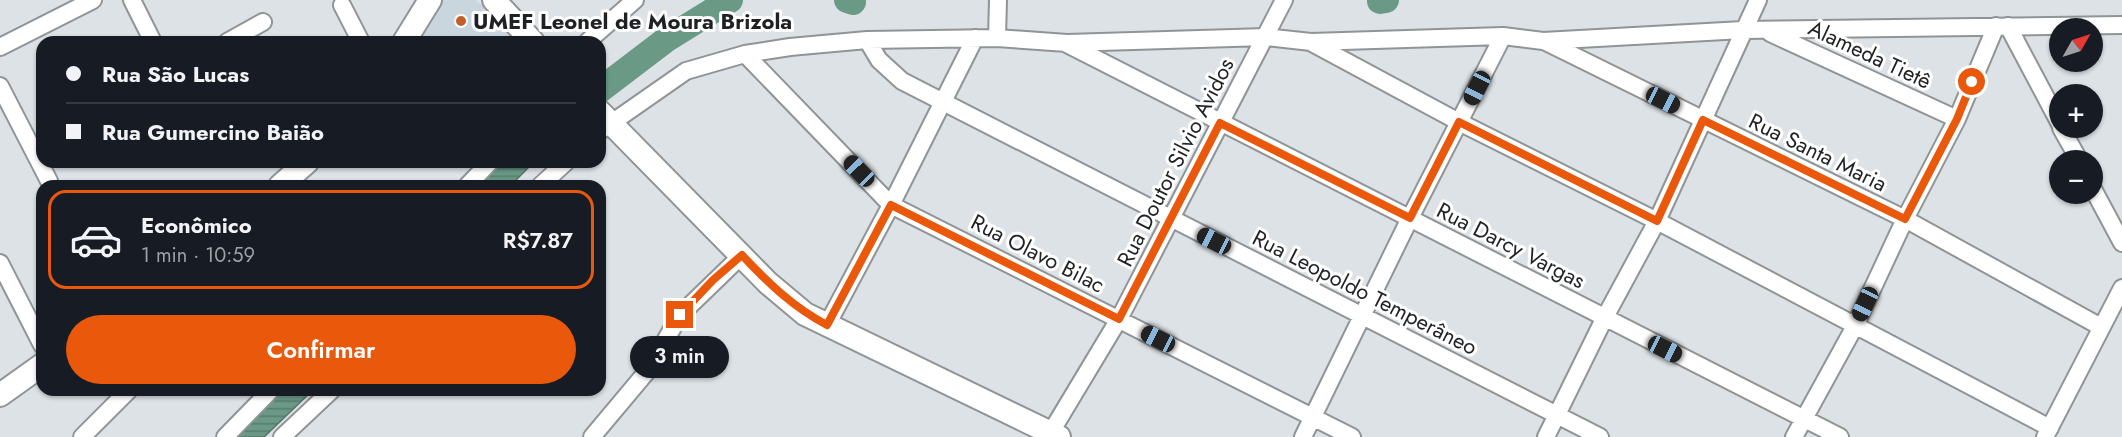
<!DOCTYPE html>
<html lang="pt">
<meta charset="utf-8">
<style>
body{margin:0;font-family:Jost,sans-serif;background:#20242c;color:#f1f3f6;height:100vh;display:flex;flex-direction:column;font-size:22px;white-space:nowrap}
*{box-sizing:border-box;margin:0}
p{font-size:20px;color:#9ea1a6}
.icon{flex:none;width:33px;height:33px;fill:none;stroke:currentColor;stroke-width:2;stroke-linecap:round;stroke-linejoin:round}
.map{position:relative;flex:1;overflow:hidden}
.details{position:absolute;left:36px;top:180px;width:570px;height:216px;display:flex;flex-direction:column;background:#171b24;border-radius:18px;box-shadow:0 2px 4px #0004}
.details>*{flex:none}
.guide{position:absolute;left:36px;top:36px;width:570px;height:132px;border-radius:18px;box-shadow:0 2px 4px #0004;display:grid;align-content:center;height:132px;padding:0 30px;background:#171b24}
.needle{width:39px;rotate:51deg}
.buttons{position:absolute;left:2049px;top:18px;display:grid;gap:12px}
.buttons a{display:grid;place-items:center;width:54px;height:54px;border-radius:50%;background:#171b24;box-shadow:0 2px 4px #0004;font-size:30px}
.end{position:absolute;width:27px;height:27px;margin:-14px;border:8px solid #ea580c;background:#fff;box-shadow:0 0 0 3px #fff}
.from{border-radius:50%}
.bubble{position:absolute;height:42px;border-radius:21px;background:#171b24;box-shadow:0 2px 4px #0004;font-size:20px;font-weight:600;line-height:42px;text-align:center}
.car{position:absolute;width:18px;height:36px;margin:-18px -9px;border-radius:8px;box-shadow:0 0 4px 2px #0007;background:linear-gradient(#222 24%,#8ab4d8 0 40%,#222 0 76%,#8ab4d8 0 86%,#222 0)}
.guide b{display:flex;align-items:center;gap:21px;height:57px;font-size:22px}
.guide b+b{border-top:2px solid #363941}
.guide i{width:15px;height:15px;background:#f1f3f6}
ul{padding:10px 0 0;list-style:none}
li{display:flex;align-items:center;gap:18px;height:99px;margin:0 12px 9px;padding:0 18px;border:3px solid transparent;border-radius:18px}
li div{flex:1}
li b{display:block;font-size:22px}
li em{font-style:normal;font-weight:600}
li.on{border-color:#ea580c}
li>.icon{width:54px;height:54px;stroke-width:1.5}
.cta{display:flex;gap:12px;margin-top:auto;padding:12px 30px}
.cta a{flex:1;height:69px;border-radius:36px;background:#ea580c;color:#fff;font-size:24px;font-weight:600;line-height:69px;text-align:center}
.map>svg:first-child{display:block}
.built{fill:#cad6de}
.water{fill:url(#water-rules);stroke:#547568;stroke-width:1.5}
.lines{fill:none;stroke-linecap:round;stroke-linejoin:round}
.river{stroke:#6a9986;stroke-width:26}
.street-casing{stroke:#8f9497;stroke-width:20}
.secondary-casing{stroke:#8f9497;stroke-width:26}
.street{stroke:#fff;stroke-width:16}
.secondary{stroke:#fff;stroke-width:22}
.route{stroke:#ea580c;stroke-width:8}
.poi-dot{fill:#c45f2d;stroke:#fff;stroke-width:2}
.labels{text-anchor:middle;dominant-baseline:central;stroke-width:6;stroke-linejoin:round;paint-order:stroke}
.poi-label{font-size:22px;font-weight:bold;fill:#1f2122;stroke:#fff;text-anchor:start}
.street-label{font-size:22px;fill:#1f2122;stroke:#fff}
</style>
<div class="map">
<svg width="2122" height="437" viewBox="0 0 2122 437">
<defs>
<pattern id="water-rules" width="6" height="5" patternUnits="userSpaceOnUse" patternTransform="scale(1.5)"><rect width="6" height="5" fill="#6a9986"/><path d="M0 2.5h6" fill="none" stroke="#577c6d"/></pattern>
</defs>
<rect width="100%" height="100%" fill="#dde2e6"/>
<path class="built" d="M438,0H476L521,42H409Z"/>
<path class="water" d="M498,162H534L510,186H473Z
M280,390H313L264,437H235Z"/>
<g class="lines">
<path class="river" d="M847,0L853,2
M1380,1L1386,0
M600,90L667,39L730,0"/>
<g class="street-casing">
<path id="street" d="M132,0L153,42
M342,5L361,42
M2008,26L2060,124
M1770,33L1957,119
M997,38L998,0
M867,40L879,60L902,81L1600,437
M1544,41L1905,219L2101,327
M227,42L263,22
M587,42L635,0
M1312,43L1459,122L1657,221L2050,428
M1067,44L1840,437
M0,47L93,0
M745,54L891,205L1352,437
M0,86L49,181
M2061,128L2079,160
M600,131L686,71L745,54L790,47L867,40L997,38L1067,43L1266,37L1311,42L1503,36L1543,41L1743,30L2122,25
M467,186L490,162
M540,186L566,162
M2092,187L2122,243
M0,263L42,345
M827,325L891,205L975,38
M82,437L129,390
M225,437L271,390
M282,437L332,390
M592,437L649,369L680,315L742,255
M1048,437L1119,319L1284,0
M1303,437L1410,218L1503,36
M1546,437L1604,319L1657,221L1758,0
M1794,437L1855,326L1905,219L1957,119L1996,26
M2045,437L2122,288"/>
</g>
<g class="secondary-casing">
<path id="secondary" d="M494,0L533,42
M404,42L430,0
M600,112L768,283L805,314L1059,437
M280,186L307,162
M0,395L42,365"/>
</g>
<use href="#street" class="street"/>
<use href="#secondary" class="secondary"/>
</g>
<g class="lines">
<path class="route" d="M680,315L713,280L742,255C768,283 793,307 827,325L891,205L1119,319L1220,123L1410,218L1459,122L1657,221L1703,120L1905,219L1957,119L1972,82"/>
</g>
<circle class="poi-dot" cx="461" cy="21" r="6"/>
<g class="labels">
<g class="poi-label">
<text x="473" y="21">UMEF Leonel de Moura Brizola</text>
</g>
<g class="street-label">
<text transform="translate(1870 54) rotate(25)">Alameda Tietê</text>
<text transform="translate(1818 152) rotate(26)">Rua Santa Maria</text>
<text transform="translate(1175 162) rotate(-63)">Rua Doutor Silvio Avidos</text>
<text transform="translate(1511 245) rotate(27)">Rua Darcy Vargas</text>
<text transform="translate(1038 253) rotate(27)">Rua Olavo Bilac</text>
<text transform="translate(1365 292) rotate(27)">Rua Leopoldo Temperâneo</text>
</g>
</g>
</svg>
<div class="buttons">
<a><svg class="needle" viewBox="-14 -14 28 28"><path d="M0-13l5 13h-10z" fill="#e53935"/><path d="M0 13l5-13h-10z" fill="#9ea1a6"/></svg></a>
<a>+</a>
<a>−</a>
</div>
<i class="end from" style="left:1972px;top:82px"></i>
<i class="end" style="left:680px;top:315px"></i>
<div class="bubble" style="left:630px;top:336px;width:99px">3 min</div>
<i class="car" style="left:1477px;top:88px;rotate:207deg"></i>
<i class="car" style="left:1663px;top:100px;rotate:117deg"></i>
<i class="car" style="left:859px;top:171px;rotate:316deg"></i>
<i class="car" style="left:1214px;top:241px;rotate:297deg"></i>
<i class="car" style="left:1865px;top:304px;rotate:205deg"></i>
<i class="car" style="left:1158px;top:339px;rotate:297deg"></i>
<i class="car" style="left:1665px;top:349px;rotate:117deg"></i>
<div class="guide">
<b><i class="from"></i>Rua São Lucas</b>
<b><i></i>Rua Gumercino Baião</b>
</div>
<section class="details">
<ul>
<li class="on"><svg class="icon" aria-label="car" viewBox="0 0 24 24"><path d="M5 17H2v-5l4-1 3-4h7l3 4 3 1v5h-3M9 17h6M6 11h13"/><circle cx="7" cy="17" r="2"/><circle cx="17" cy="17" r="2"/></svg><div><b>Econômico</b><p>1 min · 10:59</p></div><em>R$7.87</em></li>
</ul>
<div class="cta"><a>Confirmar</a></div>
</section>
</div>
